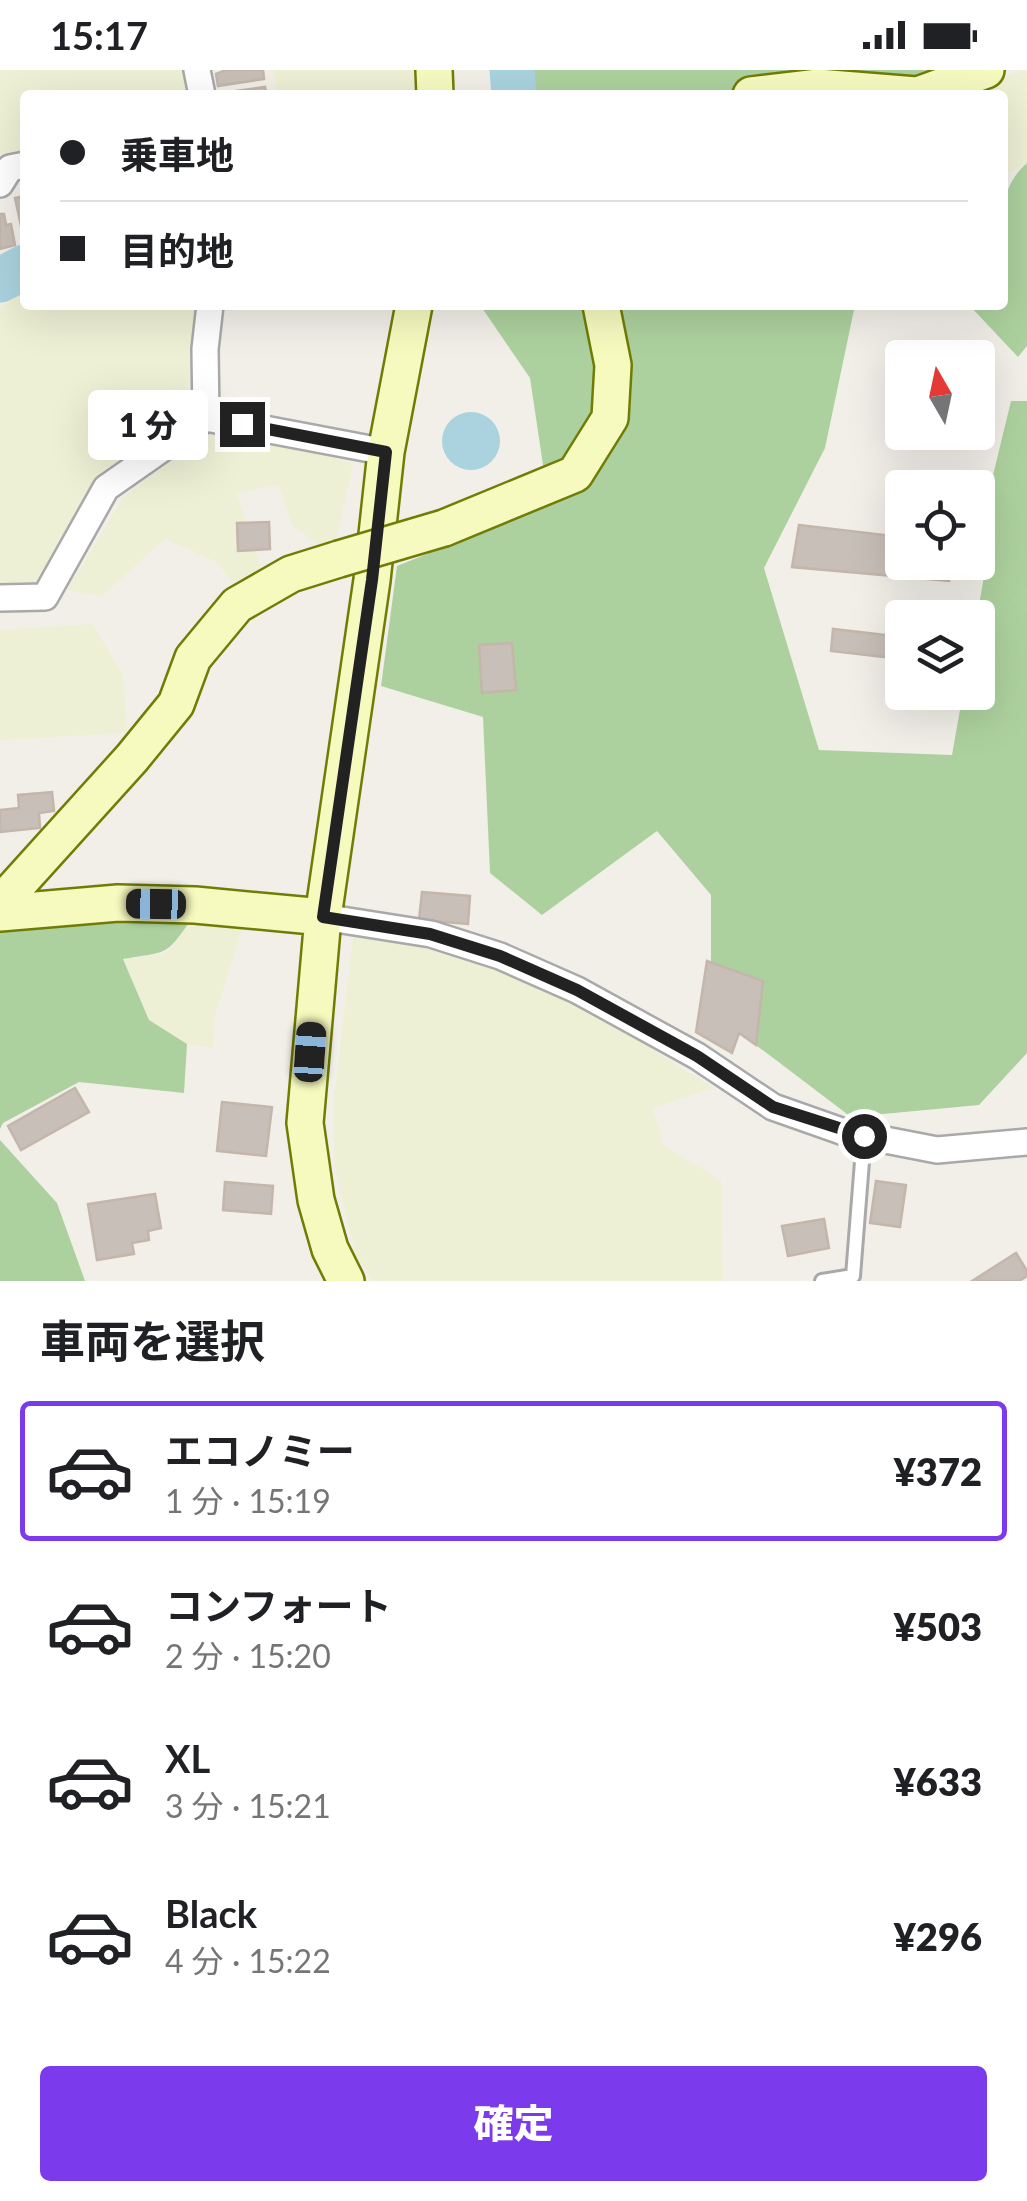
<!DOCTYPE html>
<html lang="ja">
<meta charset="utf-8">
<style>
body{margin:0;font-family:Lato,"Noto Sans JP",sans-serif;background:#f2f2f2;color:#202124;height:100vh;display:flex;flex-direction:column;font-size:38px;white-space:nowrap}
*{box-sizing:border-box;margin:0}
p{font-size:32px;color:#757577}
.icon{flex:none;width:55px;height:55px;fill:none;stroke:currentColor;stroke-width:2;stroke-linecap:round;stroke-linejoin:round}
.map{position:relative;height:1211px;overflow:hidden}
.drawer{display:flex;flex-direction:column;background:#fff;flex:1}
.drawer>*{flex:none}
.banner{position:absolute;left:20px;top:20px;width:988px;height:220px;border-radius:10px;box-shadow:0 10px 40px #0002;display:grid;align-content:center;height:220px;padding:0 40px;background:#fff}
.needle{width:65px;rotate:351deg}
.tools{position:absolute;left:885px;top:270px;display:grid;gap:20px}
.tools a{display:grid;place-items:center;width:110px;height:110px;border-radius:10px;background:#fff;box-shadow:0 10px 40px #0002;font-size:50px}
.end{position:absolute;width:45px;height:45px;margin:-22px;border:12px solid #222;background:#fff;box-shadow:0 0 0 5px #fff}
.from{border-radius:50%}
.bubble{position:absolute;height:70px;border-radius:10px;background:#fff;box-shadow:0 10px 40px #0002;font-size:32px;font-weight:800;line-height:70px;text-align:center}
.car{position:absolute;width:30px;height:60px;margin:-30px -15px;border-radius:12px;box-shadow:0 0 8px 2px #0007;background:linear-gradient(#222 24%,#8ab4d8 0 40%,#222 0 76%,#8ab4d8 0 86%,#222 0)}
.banner b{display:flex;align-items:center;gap:35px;height:95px;font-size:38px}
.banner b+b{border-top:2px solid #e0e0e0}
.banner i{width:25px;height:25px;background:#202124}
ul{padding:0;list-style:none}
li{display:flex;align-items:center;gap:30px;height:140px;margin:0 20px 15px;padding:0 20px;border:5px solid transparent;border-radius:10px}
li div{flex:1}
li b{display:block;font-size:38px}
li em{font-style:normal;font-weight:800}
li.on{border-color:#7c3aed}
li>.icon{width:90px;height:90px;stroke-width:1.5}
h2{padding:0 40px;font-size:45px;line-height:120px}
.primary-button{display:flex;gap:20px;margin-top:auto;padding:20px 40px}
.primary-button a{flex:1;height:115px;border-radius:10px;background:#7c3aed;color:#fff;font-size:40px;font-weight:800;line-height:115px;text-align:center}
.status{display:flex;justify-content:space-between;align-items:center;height:70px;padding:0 50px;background:#fff;direction:ltr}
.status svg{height:28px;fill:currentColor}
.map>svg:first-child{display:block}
.farmland{fill:#eef0d5}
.forest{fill:#add19e}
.water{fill:#aad3df}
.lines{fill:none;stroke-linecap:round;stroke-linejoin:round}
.river{stroke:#aad3df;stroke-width:45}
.building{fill:#c7bfb8;stroke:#c4b6ab;stroke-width:2.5}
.lane-casing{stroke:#a9a9a9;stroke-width:18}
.street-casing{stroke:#a9a9a9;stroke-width:30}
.secondary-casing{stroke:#707d05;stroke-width:40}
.lane{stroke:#fff;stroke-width:12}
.street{stroke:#fff;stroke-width:25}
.secondary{stroke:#f7fabf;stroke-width:35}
.secondary-bridge-casing{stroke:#707d05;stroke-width:40;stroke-linecap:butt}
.secondary-bridge{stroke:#f7fabf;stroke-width:35}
.route{stroke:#222;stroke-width:12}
</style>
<div class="status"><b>15:17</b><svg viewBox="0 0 49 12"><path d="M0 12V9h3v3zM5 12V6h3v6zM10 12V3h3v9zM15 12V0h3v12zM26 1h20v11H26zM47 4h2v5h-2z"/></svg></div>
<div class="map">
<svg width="1027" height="1211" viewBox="0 0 1027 1211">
<rect width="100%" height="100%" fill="#f2efe9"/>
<path class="farmland" d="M0,0H192L195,25H25V80L7,84L0,92Z
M274,0H416V25H277Z
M1027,0V93L1006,105L1002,104V25H977L984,13Z
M25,222V235H197L184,347L107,398L65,465L37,520L0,519V237Z
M250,362L353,394L336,472L322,477L292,455L279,415L236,423L263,502L232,512L217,492L165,469L102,526L67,520L124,426L207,365Z
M92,554L123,604L127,663L0,670V560Z
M193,847L245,849L216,943L213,978L187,974L149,950L123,888L162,885L170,880Z
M354,859L507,901L613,954L713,1018L653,1038L664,1076L721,1110L723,1211H372L356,1185L335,1102L333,1036Z"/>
<path class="forest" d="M524,0H985L964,25H526Z
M1027,93V276L1018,287L969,235H1002C1002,189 989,125 1027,93Z
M480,235H855L825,378L764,498L819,680L952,685L963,623L978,622L977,547L988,483L979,463L1011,331H1027V983L979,1035L851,1047L711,941V825L657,761L542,845L490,803L483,647L381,616L397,496L549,435L530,308Z
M193,847C165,887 170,881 123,889L149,950L187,974L184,1023L79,1012L3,1053L0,1059V861Z
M0,1070L57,1133L85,1211H0Z"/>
<path class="water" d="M442 371a29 29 0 1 1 58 0a29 29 0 1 1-58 0Z"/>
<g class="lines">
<path class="river" d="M512,0L514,25
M0,210L25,197"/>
</g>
<path class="building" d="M226,0H263L264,9L218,16L216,4Z
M265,17L267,25H236L235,21Z
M25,126V155L21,156L15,128Z
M0,144H4L6,155L11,154L15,175L0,179Z
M269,452L270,479L238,481L237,453Z
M799,455L902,467V492H949V511L792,497Z
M896,549H902V589L831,581L833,559L894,566Z
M512,573L516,620L482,623L479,575Z
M52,722L54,741L39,743L40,758L0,762V740L19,738L18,725Z
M422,822L470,826L468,854L419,850Z
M707,891L763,911L756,975L739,963L732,983L696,962Z
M75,1018L89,1042L21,1080L8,1056Z
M222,1032L272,1037L266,1086L217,1081Z
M876,1111L906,1115L900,1157L870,1153Z
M225,1112L273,1116L271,1144L223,1140Z
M155,1124L161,1158L148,1161L149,1170L132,1173L134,1184L97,1190L88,1134Z
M824,1149L829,1178L788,1186L782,1156Z
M1016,1183L1027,1201V1206L1019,1211H972Z"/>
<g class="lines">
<g class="lane-casing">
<path id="lane" d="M822,1211L853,1206L864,1066"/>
</g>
<g class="street-casing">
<path id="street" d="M197,0L202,25
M0,114L10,98L25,95
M206,348L386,382
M0,528L45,527L106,418L206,348L205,279L210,235
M323,847L431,864L500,886L577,920L697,986L773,1037L844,1062L937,1080L1027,1072"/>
</g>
<g class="secondary-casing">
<path id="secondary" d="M434,0L435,25
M751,25L818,17L916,25
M918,25L986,0
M444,458L575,404L610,348L613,295L601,235
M0,834L132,688L176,634L193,588L237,535L291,504L339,489
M0,843L118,833L195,835L323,847
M346,1211L330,1179L316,1130L305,1053L323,847L372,510L386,382L414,235"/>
</g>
<use href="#lane" class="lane"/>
<use href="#street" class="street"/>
<use href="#secondary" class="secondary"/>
<g class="secondary-bridge-casing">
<path id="secondary-bridge" d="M339,489L444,458"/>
</g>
<use href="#secondary-bridge" class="secondary-bridge"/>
</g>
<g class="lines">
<path class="route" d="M242,354L386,382L372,510L323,847L430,864L500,886L577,920L697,986L773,1037L864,1066"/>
</g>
</svg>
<div class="tools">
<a><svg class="needle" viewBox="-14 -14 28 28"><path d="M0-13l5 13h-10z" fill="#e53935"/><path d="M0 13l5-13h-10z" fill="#757577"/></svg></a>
<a><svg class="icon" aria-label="locate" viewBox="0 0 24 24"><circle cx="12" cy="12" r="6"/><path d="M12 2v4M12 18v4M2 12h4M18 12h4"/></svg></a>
<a><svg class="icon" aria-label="layers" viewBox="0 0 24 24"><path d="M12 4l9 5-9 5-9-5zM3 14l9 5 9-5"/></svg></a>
</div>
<i class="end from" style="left:864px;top:1066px"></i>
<i class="end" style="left:242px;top:354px"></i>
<div class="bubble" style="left:88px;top:320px;width:120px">1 分</div>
<i class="car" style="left:156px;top:834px;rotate:271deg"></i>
<i class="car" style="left:310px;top:982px;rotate:4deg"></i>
<div class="banner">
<b><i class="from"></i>乗車地</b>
<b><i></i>目的地</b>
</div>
</div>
<section class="drawer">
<h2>車両を選択</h2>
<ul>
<li class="on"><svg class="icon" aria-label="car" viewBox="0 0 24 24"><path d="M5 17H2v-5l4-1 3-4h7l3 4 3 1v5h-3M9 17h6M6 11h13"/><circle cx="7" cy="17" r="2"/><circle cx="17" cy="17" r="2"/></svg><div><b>エコノミー</b><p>1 分 · 15:19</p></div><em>¥372</em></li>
<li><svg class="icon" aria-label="car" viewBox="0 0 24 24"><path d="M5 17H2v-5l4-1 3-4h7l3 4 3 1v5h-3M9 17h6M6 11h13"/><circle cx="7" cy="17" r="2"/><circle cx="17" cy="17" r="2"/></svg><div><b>コンフォート</b><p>2 分 · 15:20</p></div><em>¥503</em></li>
<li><svg class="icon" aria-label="car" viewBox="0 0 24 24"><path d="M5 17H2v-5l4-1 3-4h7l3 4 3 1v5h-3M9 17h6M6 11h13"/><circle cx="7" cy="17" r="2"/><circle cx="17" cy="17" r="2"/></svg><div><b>XL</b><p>3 分 · 15:21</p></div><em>¥633</em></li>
<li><svg class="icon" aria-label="car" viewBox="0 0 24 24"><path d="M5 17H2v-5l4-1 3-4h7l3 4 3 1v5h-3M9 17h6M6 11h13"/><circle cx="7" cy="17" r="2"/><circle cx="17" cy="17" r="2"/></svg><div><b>Black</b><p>4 分 · 15:22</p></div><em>¥296</em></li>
</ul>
<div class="primary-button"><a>確定</a></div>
</section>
